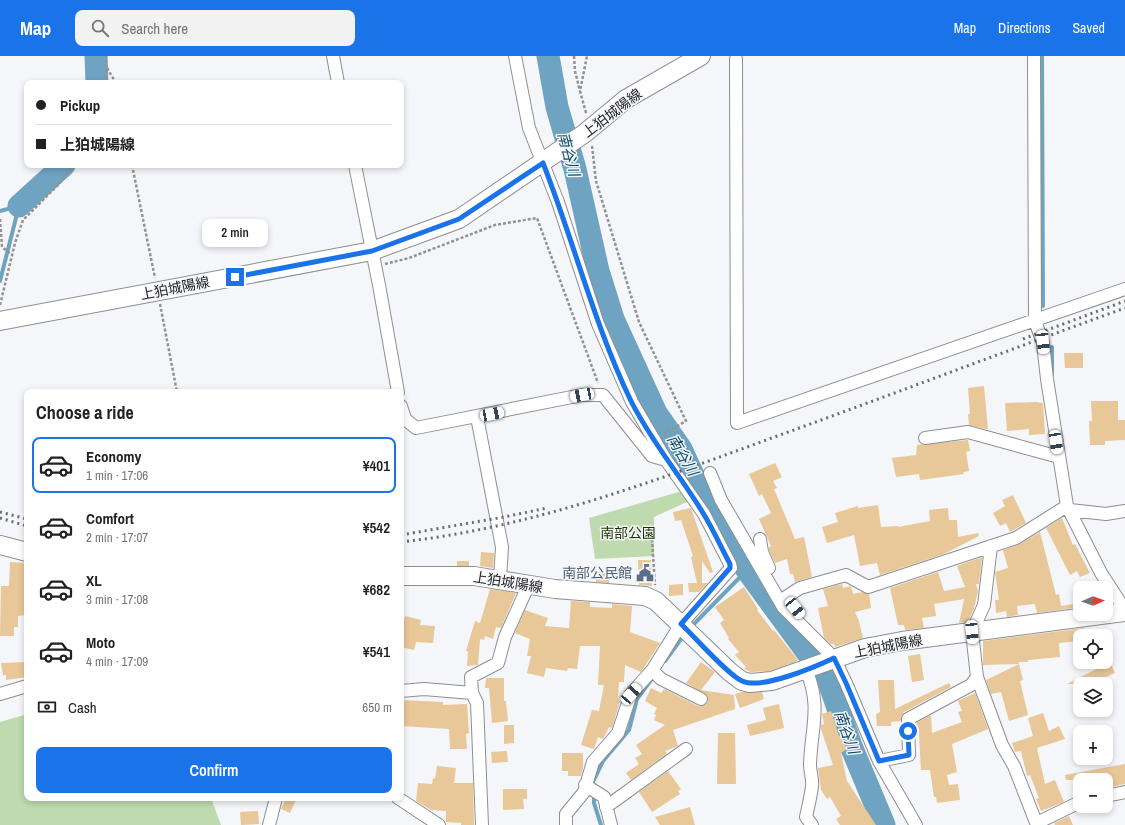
<!DOCTYPE html>
<meta charset="utf-8">
<style>
body{margin:0;font-family:"Archivo Narrow","Noto Sans JP",sans-serif;background:#f2f2f2;color:#202124;height:100vh;display:flex;flex-direction:column;font-size:15px;white-space:nowrap}
*{box-sizing:border-box;margin:0}
p{font-size:13px;color:#757577}
.icon{flex:none;width:22px;height:22px;fill:none;stroke:currentColor;stroke-width:2;stroke-linecap:round;stroke-linejoin:round}
.map{position:relative;flex:1;overflow:hidden}
.side{position:absolute;left:24px;top:333px;width:380px;height:412px;display:flex;flex-direction:column;background:#fff;border-radius:8px;box-shadow:0 2px 6px #0003}
.side>*{flex:none}
.top-card{position:absolute;left:24px;top:24px;width:380px;height:88px;border-radius:8px;box-shadow:0 2px 6px #0003;display:grid;align-content:center;height:88px;padding:0 12px;background:#fff}
.needle{width:26px;rotate:88deg}
.buttons{position:absolute;left:1073px;top:525px;display:grid;gap:8px}
.buttons a{display:grid;place-items:center;width:40px;height:40px;border-radius:8px;background:#fff;box-shadow:0 2px 6px #0003;font-size:20px}
.end{position:absolute;width:18px;height:18px;margin:-9px;border:5px solid #1a73e8;background:#fff;box-shadow:0 0 0 2px #fff}
.from{border-radius:50%}
.bubble{position:absolute;height:28px;border-radius:8px;background:#fff;box-shadow:0 2px 6px #0003;font-size:13px;font-weight:600;line-height:28px;text-align:center}
.car{position:absolute;width:12px;height:24px;margin:-12px -6px;border-radius:5px;box-shadow:0 0 3px 1px #0007;background:linear-gradient(#fff 24%,#345 0 40%,#fff 0 76%,#345 0 86%,#fff 0)}
.top-card b{display:flex;align-items:center;gap:14px;height:38px;font-size:15px}
.top-card b+b{border-top:1px solid #e0e0e0}
.top-card i{width:10px;height:10px;background:#202124}
ul{padding:0;list-style:none}
li{display:flex;align-items:center;gap:12px;height:56px;margin:0 8px 6px;padding:0 4px;border:2px solid transparent;border-radius:8px}
li div{flex:1}
li b{display:block;font-size:15px}
li em{font-style:normal;font-weight:600}
li.on{border-color:#1a73e8}
li>.icon{width:36px;height:36px;stroke-width:1.5}
h2{padding:0 12px;font-size:18px;line-height:48px}
.pay{display:flex;align-items:center;gap:10px;height:44px;padding:0 12px;font-size:15px}
.pay p{margin-inline-start:auto}
.primary-button{display:flex;gap:8px;margin-top:auto;padding:8px 12px}
.primary-button a{flex:1;height:46px;border-radius:8px;background:#1a73e8;color:#fff;font-size:16px;font-weight:600;line-height:46px;text-align:center}
header{display:flex;align-items:center;gap:24px;box-sizing:border-box;height:56px;padding:0 20px;background:#1a73e8;color:#fff}
header strong{font-size:19px}
nav{display:flex;gap:22px;margin-inline-start:auto;font-size:14px}
.search{width:280px;height:36px;background:#f2f2f2;display:flex;align-items:center;gap:10px;box-sizing:border-box;padding:0 14px;border-radius:8px;color:#757577;font-size:15px}
.map>svg:first-child{display:block}
.green{fill:#bedaae}
.lines{fill:none;stroke-linecap:round;stroke-linejoin:round}
.stream{stroke:#6fa3c2;stroke-width:4}
.river{stroke:#6fa3c2;stroke-width:23}
.building{fill:#e8c799}
.street-casing{stroke:#8d8e91;stroke-width:14}
.primary-casing{stroke:#8d8e91;stroke-width:20}
.path{stroke:#929294;stroke-width:2.5;stroke-dasharray:3 2;stroke-linecap:butt}
.street{stroke:#fff;stroke-width:12}
.primary{stroke:#fff;stroke-width:18}
.rail{stroke:#6b6b6d;stroke-width:3;stroke-dasharray:2 4;stroke-linecap:butt}
.route{stroke:#1a73e8;stroke-width:5}
.labels{text-anchor:middle;dominant-baseline:central;stroke-width:3;stroke-linejoin:round;paint-order:stroke}
.street-label{font-size:14px;fill:#232324;stroke:#f5f6f9}
.park-label{font-size:14px;fill:#183201;stroke:#f5f6f9}
.service-label{font-size:14px;fill:#4e5e75;stroke:#f5f6f9;text-anchor:end}
.water-label{font-size:15px;font-style:italic;fill:#034b69;stroke:#f5f6f9}
</style>
<header>
<strong>Map</strong>
<div class="search"><svg class="icon" aria-label="search" viewBox="0 0 24 24"><circle cx="10" cy="10" r="6"/><path d="M15 15l6 6"/></svg>Search here</div>
<nav><a>Map</a><a>Directions</a><a>Saved</a></nav>
</header>
<div class="map">
<svg width="1125" height="769" viewBox="0 0 1125 769">
<rect width="100%" height="100%" fill="#f5f6f9"/>
<path class="green" d="M682,435L689,445L654,461V500L595,503L589,462Z
M24,659H27V742H211L221,769H0V666Z"/>
<g class="lines">
<path class="stream" d="M1042,0L1043,250
M0,155L19,150
M0,225L19,150
M1052,291V319
M690,572L747,514
M665,605L684,579
M593,730V726L603,705L629,674L637,643L651,624
M594,736V747L601,769"/>
<path class="river" d="M96,0L97,27
M548,0L557,51L575,113L598,215L613,263L656,357L681,393L693,419L747,514L829,626L851,690L884,769
M19,150L64,109"/>
</g>
<path class="building" d="M1064,297H1083V312H1065Z
M984,330L988,373H986L969,369L968,358H970L968,332Z
M1091,345H1118V364H1125V384L1105,385V389H1090L1089,365H1092Z
M1036,346L1043,347L1045,378L1029,379V373L1007,375L1005,347Z
M968,384L970,395L966,396L969,415L963,416L964,418L920,424L919,418L896,421L892,402L916,399L917,389Z
M775,407L782,421L773,425L777,432L774,433L795,483L804,481L812,521L795,526L793,518H790L787,503L775,507L769,494V491L771,490L759,463L771,457L762,438L759,440L749,418Z
M1013,439L1026,467L1010,476L1006,467L1000,470L993,457L1005,450L1002,444Z
M878,449L881,471L898,470V471L930,465L929,454L948,452L949,464H957L958,481L978,477L979,480L944,498L880,519L877,507L860,510L854,479L827,487L822,471L838,466L835,457L858,450V452Z
M691,452L713,516L710,517L702,505V527H708L699,536H689L688,527H697L691,501L693,500L681,464L675,465L673,456Z
M1062,462L1073,489L1075,488L1090,517L1080,521L1077,515L1070,519L1046,472Z
M1040,476L1056,539L1059,538L1061,550L1080,547V551L1037,557L1035,548L1017,550L1018,559L1007,561L1006,555L996,557L995,544H999L995,516L1008,512L1003,494L1020,488Z
M481,496L494,497L493,512L480,510Z
M982,501L979,528H976L978,535L974,553L968,566L959,567L964,543L934,548L936,560L922,562L924,572L905,574L904,569H898L890,532L938,516L944,535L965,531L957,510Z
M638,504H651L652,530L639,529Z
M457,505H469V510H457Z
M10,506L27,507V528L24,527L25,559L18,560V571H14V580H0L1,530H9Z
M596,516H609V527L596,526Z
M683,528V539L669,540V529Z
M842,528L843,532L851,530L853,538L862,536L869,538L871,552L855,556L859,565L863,582L835,591L834,588H831L824,582L818,552L828,550L823,533Z
M744,531L758,553L757,554L773,575L774,574L798,604L795,606L770,615L751,616L744,613L746,611L735,599L739,596L728,583L729,582L720,567L724,564L715,551Z
M490,533L516,537L501,572L496,571L493,583L485,580L484,584L480,583L478,609L467,610L468,595H466L475,565L480,567Z
M571,545L590,546V551L612,552V548L632,550L630,576L660,587L641,616L625,609L624,626H619L618,644L620,645L612,672L609,671L603,683L598,681L594,693L581,689L592,654L599,655L604,629H598L600,590H580L577,613L568,612L567,615L546,612L544,621L527,617L531,600H527L530,583L515,577L525,554L548,562L545,570L569,572Z
M405,560L421,564L420,569L435,570L433,587L416,586L414,594L401,591V576Z
M1084,572L1085,580H1080V585L1059,587L1060,601L1028,604V606H1018L1019,608L983,609V585Z
M920,598L924,624L912,626L908,600Z
M27,606V621L6,624V619H3L1,607Z
M701,606L715,616L701,634L734,639L735,653L673,674L678,690L665,695L667,698L631,724L626,717L639,708L635,702L642,698L636,689L665,669L654,664L656,659L654,658L657,652L645,645L651,632L661,637L664,633L698,650L705,649L708,646L707,639L686,627Z
M1110,606L1115,617L1091,628H1067Z
M1019,608L1023,624L1020,625L1028,659L1009,665L1001,636L991,638L986,624Z
M486,622H504V645H506L508,665L492,667L489,632H485Z
M878,624H894L895,653L949,627L951,631L904,656L901,660V665L891,666V670H877L876,658L880,656Z
M742,636H762L764,643L740,652L735,638Z
M975,637L988,673L952,688L957,716L947,719L949,729L958,728L960,744L937,747L936,741H934L930,714H921L919,678L916,679V667L931,659L932,677L962,666L958,656L962,655L958,645Z
M401,644L443,646V649L467,648L469,677L466,678L467,693H450L449,673L401,670Z
M779,648L784,672L750,680L747,669L766,664L763,652Z
M831,655L839,680L841,679L847,693L841,697L847,725L876,769H840L836,763L841,760L830,741L827,743L821,734L818,712L833,709L821,673V669L824,668L822,658Z
M1043,657L1049,675L1059,670L1065,683L1037,692L1045,728L1055,724L1064,746L1041,755L1036,743L1039,742L1030,719L1027,720L1021,695L1015,696L1012,687L1033,680L1028,662Z
M504,669H514V687L504,688Z
M718,677H735L736,728H717Z
M507,695L508,706L492,707L491,696Z
M562,697H583V712L581,720H568V715H562Z
M1125,708V728L1111,731L1110,728L1107,729L1106,724H1066L1065,719Z
M437,710L456,712L454,727H473L474,769H461V767L446,766V755L431,754L416,745L418,727L432,728L433,722L435,723Z
M668,715L681,733L678,735L680,738L652,756L639,736Z
M503,733H527V743H523L524,753L503,754Z
M286,742H297L290,757L281,753Z
M690,751L695,769H660L655,761Z
M258,755L259,768L241,769L240,756Z
M1069,760L1073,769H1055L1054,767Z"/>
<g class="lines">
<g class="street-casing">
<path id="street" d="M333,0L338,27
M515,0L529,72L558,146L598,268L632,346L666,404L704,458L730,508L731,512L681,568L653,613L631,638L618,677L593,706L584,736L566,758V769
M1034,0L1035,265L1043,287L1047,323L1067,450L1101,517L1125,554
M736,3L737,367L1125,233
M355,109L379,229L398,336
M401,350L405,363L416,372L582,339H603L652,400L666,404
M477,361L502,491L500,523
M925,382L968,376L1059,401
M710,417L721,444L783,551L834,602L846,627L879,705L916,769
M1070,454L1106,458L1125,455
M760,483L762,496L769,512
M991,490L984,549L972,576L977,621L1002,689L1014,710L1037,769
M786,541L800,532L846,519L868,531L1016,482L1067,450
M652,614L661,623L701,643
M806,614C822,650 811,672 810,709C810,716 813,723 812,730C811,740 808,751 806,761L812,769
M401,635L424,633L472,637
M0,638L27,630
M879,705L909,699L908,663L971,629L977,621
M585,729L604,741L611,769
M1106,740L1125,736
M398,742L439,769
M606,751L686,693
M1037,767L1080,746
M269,769L276,742
M482,769L477,647L472,637L471,621L498,607L505,581L529,528"/>
</g>
<g class="primary-casing">
<path id="primary" d="M0,265L372,195L459,163L585,77L626,43L701,0
M0,489L27,496
M401,520H474L555,533L645,540L656,545L730,616L742,625L750,627L772,625L865,592L902,585L1125,556"/>
</g>
<path class="path" d="M574,0L575,15L580,35
M107,12L116,27
M106,27V0
M586,57L580,35L587,0
M592,90L596,125L639,266L686,365L663,378
M132,109L155,222
M0,163L2,191L12,199
M385,208L409,202L495,169L537,162L598,327
M160,248L177,336
M0,249L15,187L23,164L59,128L74,109
M652,483L655,529"/>
<use href="#street" class="street"/>
<use href="#primary" class="primary"/>
<path class="rail" d="M1023,283L1125,245
M0,456L27,463
M0,462L27,470
M401,479L504,461L547,452
M401,486C529,472 649,427 769,383C888,340 1006,295 1125,252"/>
</g>
<g class="lines">
<path class="route" d="M235,221L372,195L459,163L543,107C574,186 594,268 631,345C651,385 680,419 703,457C713,473 721,491 730,508V512L681,568C695,581 727,618 742,625C761,634 815,611 834,602L846,627L879,705L909,699L908,675"/>
</g>
<defs>
<g id="civic-bare" transform="scale(1.38)"><path d="M-.6-6.5H3V-4.5H.6V-3L4-1V1h2V6H-6V1h2V-1L-.6-3ZM-1.2 2.5V6h2.4V2.5Z" fill="#5c6f8a" stroke="#f5f6f9" stroke-width="2.5" paint-order="stroke"/></g>
</defs>
<g fill-rule="evenodd">
<use href="#civic-bare" x="645" y="517"/>
</g>
<g class="labels">
<g class="street-label">
<text transform="translate(612 57) rotate(-37)">上狛城陽線</text>
<text transform="translate(175 232) rotate(-11)">上狛城陽線</text>
<text transform="translate(508 526) rotate(9)">上狛城陽線</text>
<text transform="translate(888 590) rotate(-11)">上狛城陽線</text>
</g>
<g class="park-label">
<text x="628" y="477">南部公園</text>
</g>
<g class="service-label">
<text x="632" y="517">南部公民館</text>
</g>
<g class="water-label">
<text transform="translate(569 98) rotate(75)">南谷川</text>
<text transform="translate(683 399) rotate(59)">南谷川</text>
<text transform="translate(847 676) rotate(70)">南谷川</text>
</g>
</g>
</svg>
<div class="buttons">
<a><svg class="needle" viewBox="-14 -14 28 28"><path d="M0-13l5 13h-10z" fill="#e53935"/><path d="M0 13l5-13h-10z" fill="#757577"/></svg></a>
<a><svg class="icon" aria-label="locate" viewBox="0 0 24 24"><circle cx="12" cy="12" r="6"/><path d="M12 2v4M12 18v4M2 12h4M18 12h4"/></svg></a>
<a><svg class="icon" aria-label="layers" viewBox="0 0 24 24"><path d="M12 4l9 5-9 5-9-5zM3 14l9 5 9-5"/></svg></a>
<a>+</a>
<a>−</a>
</div>
<i class="end from" style="left:908px;top:675px"></i>
<i class="end" style="left:235px;top:221px"></i>
<div class="bubble" style="left:202px;top:163px;width:66px">2 min</div>
<i class="car" style="left:1043px;top:286px;rotate:174deg"></i>
<i class="car" style="left:582px;top:339px;rotate:259deg"></i>
<i class="car" style="left:492px;top:358px;rotate:79deg"></i>
<i class="car" style="left:1056px;top:386px;rotate:171deg"></i>
<i class="car" style="left:795px;top:552px;rotate:141deg"></i>
<i class="car" style="left:972px;top:576px;rotate:174deg"></i>
<i class="car" style="left:631px;top:638px;rotate:42deg"></i>
<div class="top-card">
<b><i class="from"></i>Pickup</b>
<b><i></i>上狛城陽線</b>
</div>
<section class="side">
<h2>Choose a ride</h2>
<ul>
<li class="on"><svg class="icon" aria-label="car" viewBox="0 0 24 24"><path d="M5 17H2v-5l4-1 3-4h7l3 4 3 1v5h-3M9 17h6M6 11h13"/><circle cx="7" cy="17" r="2"/><circle cx="17" cy="17" r="2"/></svg><div><b>Economy</b><p>1 min · 17:06</p></div><em>¥401</em></li>
<li><svg class="icon" aria-label="car" viewBox="0 0 24 24"><path d="M5 17H2v-5l4-1 3-4h7l3 4 3 1v5h-3M9 17h6M6 11h13"/><circle cx="7" cy="17" r="2"/><circle cx="17" cy="17" r="2"/></svg><div><b>Comfort</b><p>2 min · 17:07</p></div><em>¥542</em></li>
<li><svg class="icon" aria-label="car" viewBox="0 0 24 24"><path d="M5 17H2v-5l4-1 3-4h7l3 4 3 1v5h-3M9 17h6M6 11h13"/><circle cx="7" cy="17" r="2"/><circle cx="17" cy="17" r="2"/></svg><div><b>XL</b><p>3 min · 17:08</p></div><em>¥682</em></li>
<li><svg class="icon" aria-label="car" viewBox="0 0 24 24"><path d="M5 17H2v-5l4-1 3-4h7l3 4 3 1v5h-3M9 17h6M6 11h13"/><circle cx="7" cy="17" r="2"/><circle cx="17" cy="17" r="2"/></svg><div><b>Moto</b><p>4 min · 17:09</p></div><em>¥541</em></li>
</ul>
<div class="pay"><svg class="icon" aria-label="cash" viewBox="0 0 24 24"><path d="M3 7h18v10H3z"/><circle cx="12" cy="12" r="2"/></svg>Cash<p>650 m</p></div>
<div class="primary-button"><a>Confirm</a></div>
</section>
</div>
